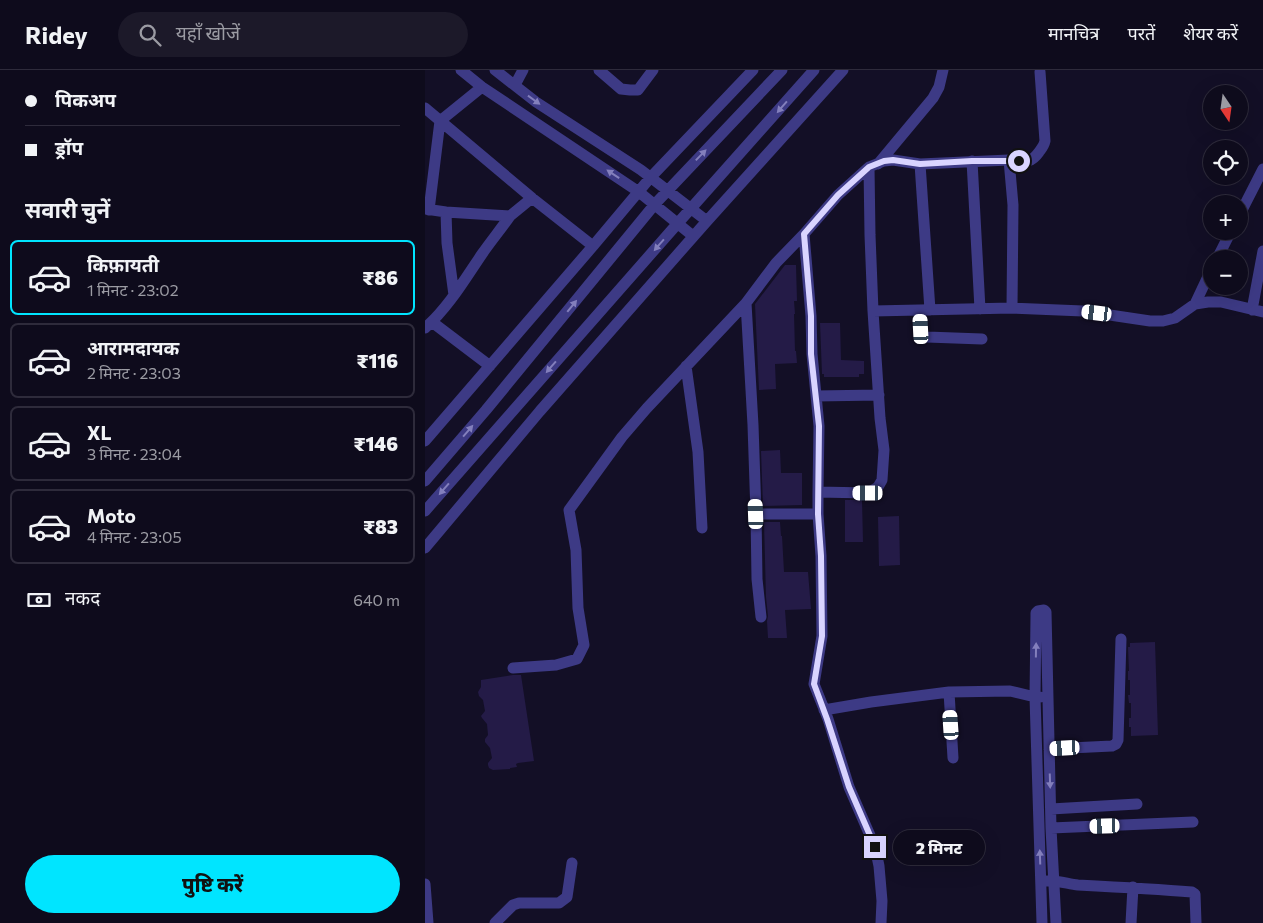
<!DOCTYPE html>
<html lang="hi">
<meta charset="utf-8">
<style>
body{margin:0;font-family:Commissioner,"Noto Sans Devanagari",sans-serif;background:#1c1929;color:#f1f3f6;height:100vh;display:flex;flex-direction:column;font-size:19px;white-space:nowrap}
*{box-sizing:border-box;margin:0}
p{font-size:16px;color:#9b9ba3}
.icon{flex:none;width:28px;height:28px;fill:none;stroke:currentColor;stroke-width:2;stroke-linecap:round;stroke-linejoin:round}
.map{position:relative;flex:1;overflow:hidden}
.drawer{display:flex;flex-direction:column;background:#0e0b1c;width:425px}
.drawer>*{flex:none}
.guide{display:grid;align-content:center;height:110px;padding:0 25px;background:#0e0b1c}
.needle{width:32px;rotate:167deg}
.buttons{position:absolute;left:778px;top:15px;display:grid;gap:10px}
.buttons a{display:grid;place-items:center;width:45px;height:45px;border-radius:50%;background:#0e0b1c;box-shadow:0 5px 20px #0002,0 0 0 1px #2e2b3b;font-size:25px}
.end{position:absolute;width:22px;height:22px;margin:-11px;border:6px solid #d9d4ff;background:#111;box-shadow:0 0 0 2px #111}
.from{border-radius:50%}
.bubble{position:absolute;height:35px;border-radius:18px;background:#0e0b1c;box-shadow:0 5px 20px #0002,0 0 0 1px #2e2b3b;font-size:16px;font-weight:800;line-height:35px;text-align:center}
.car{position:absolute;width:15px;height:30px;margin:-15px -8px;border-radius:6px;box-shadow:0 0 4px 1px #0007;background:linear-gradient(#fff 24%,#345 0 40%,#fff 0 76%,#345 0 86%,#fff 0)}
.guide b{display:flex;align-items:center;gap:18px;height:48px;font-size:19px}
.guide b+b{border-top:1px solid #2e2b3b}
.guide i{width:12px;height:12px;background:#f1f3f6}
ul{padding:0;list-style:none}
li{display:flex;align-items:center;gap:15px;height:75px;margin:0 10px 8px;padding:0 15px;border:2px solid #2e2b3b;border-radius:8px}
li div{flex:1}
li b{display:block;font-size:19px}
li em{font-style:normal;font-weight:800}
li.selected{border-color:#00e5ff}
li>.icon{width:45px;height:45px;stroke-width:1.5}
h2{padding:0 25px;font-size:22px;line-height:60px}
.pay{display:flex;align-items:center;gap:12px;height:55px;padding:0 25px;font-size:19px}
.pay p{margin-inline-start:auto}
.action{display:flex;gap:10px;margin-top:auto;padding:10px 25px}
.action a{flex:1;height:58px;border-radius:30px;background:#00e5ff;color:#111;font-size:20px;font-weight:800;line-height:58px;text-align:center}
header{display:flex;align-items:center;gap:30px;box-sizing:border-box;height:70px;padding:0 25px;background:#0e0b1c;border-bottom:1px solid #2e2b3b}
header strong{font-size:24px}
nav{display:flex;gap:28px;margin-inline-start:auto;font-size:18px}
.search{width:350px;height:45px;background:#1c1929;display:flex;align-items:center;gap:12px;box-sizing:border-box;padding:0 18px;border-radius:28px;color:#9b9ba3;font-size:19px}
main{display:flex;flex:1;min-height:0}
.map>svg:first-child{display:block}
.building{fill:#241b47}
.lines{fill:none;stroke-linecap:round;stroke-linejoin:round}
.minor{stroke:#3d3a85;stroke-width:11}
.oneway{fill:#837fbc}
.route{stroke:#d9d4ff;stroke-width:6}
</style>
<header>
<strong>Ridey</strong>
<div class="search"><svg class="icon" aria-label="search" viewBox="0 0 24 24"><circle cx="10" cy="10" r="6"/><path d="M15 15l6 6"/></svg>यहाँ खोजें</div>
<nav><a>मानचित्र</a><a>परतें</a><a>शेयर करें</a></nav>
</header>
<main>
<section class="drawer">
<div class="guide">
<b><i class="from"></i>पिकअप</b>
<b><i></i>ड्रॉप</b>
</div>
<h2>सवारी चुनें</h2>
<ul>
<li class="selected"><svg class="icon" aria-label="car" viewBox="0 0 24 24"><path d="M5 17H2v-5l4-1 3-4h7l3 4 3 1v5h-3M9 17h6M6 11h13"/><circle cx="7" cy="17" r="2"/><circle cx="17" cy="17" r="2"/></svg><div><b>किफ़ायती</b><p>1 मिनट · 23:02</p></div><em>₹86</em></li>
<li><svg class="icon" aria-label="car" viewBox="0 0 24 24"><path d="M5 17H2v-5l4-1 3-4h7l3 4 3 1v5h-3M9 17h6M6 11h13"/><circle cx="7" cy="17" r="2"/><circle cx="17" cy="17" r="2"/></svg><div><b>आरामदायक</b><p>2 मिनट · 23:03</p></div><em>₹116</em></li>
<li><svg class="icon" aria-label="car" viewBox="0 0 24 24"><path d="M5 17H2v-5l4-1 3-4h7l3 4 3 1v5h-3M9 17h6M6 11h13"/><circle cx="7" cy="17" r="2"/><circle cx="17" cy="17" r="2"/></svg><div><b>XL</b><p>3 मिनट · 23:04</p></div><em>₹146</em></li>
<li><svg class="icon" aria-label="car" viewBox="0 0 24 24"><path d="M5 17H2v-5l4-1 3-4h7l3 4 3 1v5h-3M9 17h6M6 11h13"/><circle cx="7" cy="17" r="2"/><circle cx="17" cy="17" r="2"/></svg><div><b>Moto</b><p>4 मिनट · 23:05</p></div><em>₹83</em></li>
</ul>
<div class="pay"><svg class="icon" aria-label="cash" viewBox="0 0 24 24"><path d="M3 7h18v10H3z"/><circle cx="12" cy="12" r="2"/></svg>नकद<p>640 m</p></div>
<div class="action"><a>पुष्टि करें</a></div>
</section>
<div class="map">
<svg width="838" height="853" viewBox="0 0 838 853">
<rect width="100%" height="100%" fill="#130f26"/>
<path class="building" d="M360,195H371L372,231H369L370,244H369L370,281H371L372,293L350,294L351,319L334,320L330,234Z
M395,253H415L416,290L439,291V304H434V307H399V304H397Z
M355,380L356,403H377V435L338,436L336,381Z
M420,430H437L438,472H420Z
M474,446L475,495L454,496L453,447Z
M339,452H355L356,466H357L359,502H383L386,539L360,540L362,568H343L342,551L343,546L341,527Z
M730,572L733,665L706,666V657H704V648H706V633H704L703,625H705V610H703V601H704L703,577H705V573Z
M88,605H96L109,691L93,693L91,694L92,697L85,698V699L68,700L64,698L63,695V693L67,688L65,678L60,672V669L63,665L62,654L57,648L56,646L60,641L58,630L54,626L53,622L56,617V610Z"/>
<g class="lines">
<path class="minor" d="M36,0L57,17L214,122L268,166
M70,0L111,32L216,100L282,151
M174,0L196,19L205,20H213L228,0
M90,15L98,0
M0,38L107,128
M584,90C598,91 605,95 614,82C617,78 619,76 620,71L615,2
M547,91L555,239
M453,94L508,28L514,17L518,0
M495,94L505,240
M444,97L459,91L468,90L495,94L584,90L588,135L587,238
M0,139L21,142L85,146C76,159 66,171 57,184C40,209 23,238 0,258
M4,140L15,51L57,17
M21,142L22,173L29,225
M814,146L838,99
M379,164L386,246L387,284L394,356L393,422
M168,176L225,108L328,0
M792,189L806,161
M770,234L786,200
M495,240L496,259L499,266L502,267L557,269
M827,240L838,181
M448,241L587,238L658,241L725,251H738L750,248L770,234L783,232H796L838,242
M7,252L65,296
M261,296L273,382L277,458
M391,326L454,325
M0,371L168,176L107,128L85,146
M0,411L61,340L230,134L357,0
M0,441L253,153L389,0
M331,444L332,509L336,547
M393,444L396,486L397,566L389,614L403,649L424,717L450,777L454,796L457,831L456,853
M0,478L115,341L282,151L418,0
M88,598L131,595L152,589L159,575L153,538L151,480L144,440L197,367L222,338L321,233L351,193L379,164L413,125L444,97L445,165L448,241L455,348L459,380L457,410L453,417L443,423L393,422V444H331L328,355L321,233
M524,622L528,688
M399,640L446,632L524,622L585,621L610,627H615
M624,679L687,676L691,674L693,670L696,569
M626,739L712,734
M626,758L768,752
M622,811C633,810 643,814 653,815C691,817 729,819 767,822L770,824L771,853
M0,814L3,853
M70,853L88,835L94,833H134L142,827L147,793
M617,853L610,627L611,546V543L613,541L619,540L621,542L626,758L631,853
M706,853L708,817"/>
</g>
<defs><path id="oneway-solid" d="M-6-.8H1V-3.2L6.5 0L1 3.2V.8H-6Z" transform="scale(1.25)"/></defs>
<g class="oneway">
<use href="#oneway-solid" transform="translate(109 30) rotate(36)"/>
<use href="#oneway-solid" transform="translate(357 37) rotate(131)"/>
<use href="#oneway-solid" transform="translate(276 85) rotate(-46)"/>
<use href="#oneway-solid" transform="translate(188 104) rotate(-146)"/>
<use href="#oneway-solid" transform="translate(234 175) rotate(131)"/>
<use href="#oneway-solid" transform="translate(147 236) rotate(-51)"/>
<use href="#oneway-solid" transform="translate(126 297) rotate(131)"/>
<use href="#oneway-solid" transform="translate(43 361) rotate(-49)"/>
<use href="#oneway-solid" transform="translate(19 419) rotate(131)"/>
<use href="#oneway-solid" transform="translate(611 580) rotate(-89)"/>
<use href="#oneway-solid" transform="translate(625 711) rotate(88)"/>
<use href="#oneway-solid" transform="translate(615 787) rotate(-92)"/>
</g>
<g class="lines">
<path class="route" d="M450,777L424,717L402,649L389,614L397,566L396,486L393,444L394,356L386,284V246L379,164L413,125L444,97L459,91L468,90L495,94L547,91H594"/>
</g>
</svg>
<div class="buttons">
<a><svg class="needle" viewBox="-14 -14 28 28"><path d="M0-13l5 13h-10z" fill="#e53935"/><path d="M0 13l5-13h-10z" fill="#9b9ba3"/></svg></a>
<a><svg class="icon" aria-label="locate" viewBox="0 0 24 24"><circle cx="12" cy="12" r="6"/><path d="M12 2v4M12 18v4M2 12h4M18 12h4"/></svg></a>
<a>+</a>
<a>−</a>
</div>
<i class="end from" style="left:594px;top:91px"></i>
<i class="end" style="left:450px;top:777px"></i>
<div class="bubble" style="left:468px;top:760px;width:92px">2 मिनट</div>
<i class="car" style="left:672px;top:243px;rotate:277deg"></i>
<i class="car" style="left:496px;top:259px;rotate:357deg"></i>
<i class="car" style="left:443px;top:423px;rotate:270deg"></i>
<i class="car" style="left:331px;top:444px;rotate:358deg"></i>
<i class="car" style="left:526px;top:655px;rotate:356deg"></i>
<i class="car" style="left:640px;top:678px;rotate:267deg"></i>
<i class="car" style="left:680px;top:756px;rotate:268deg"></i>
</div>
</main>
